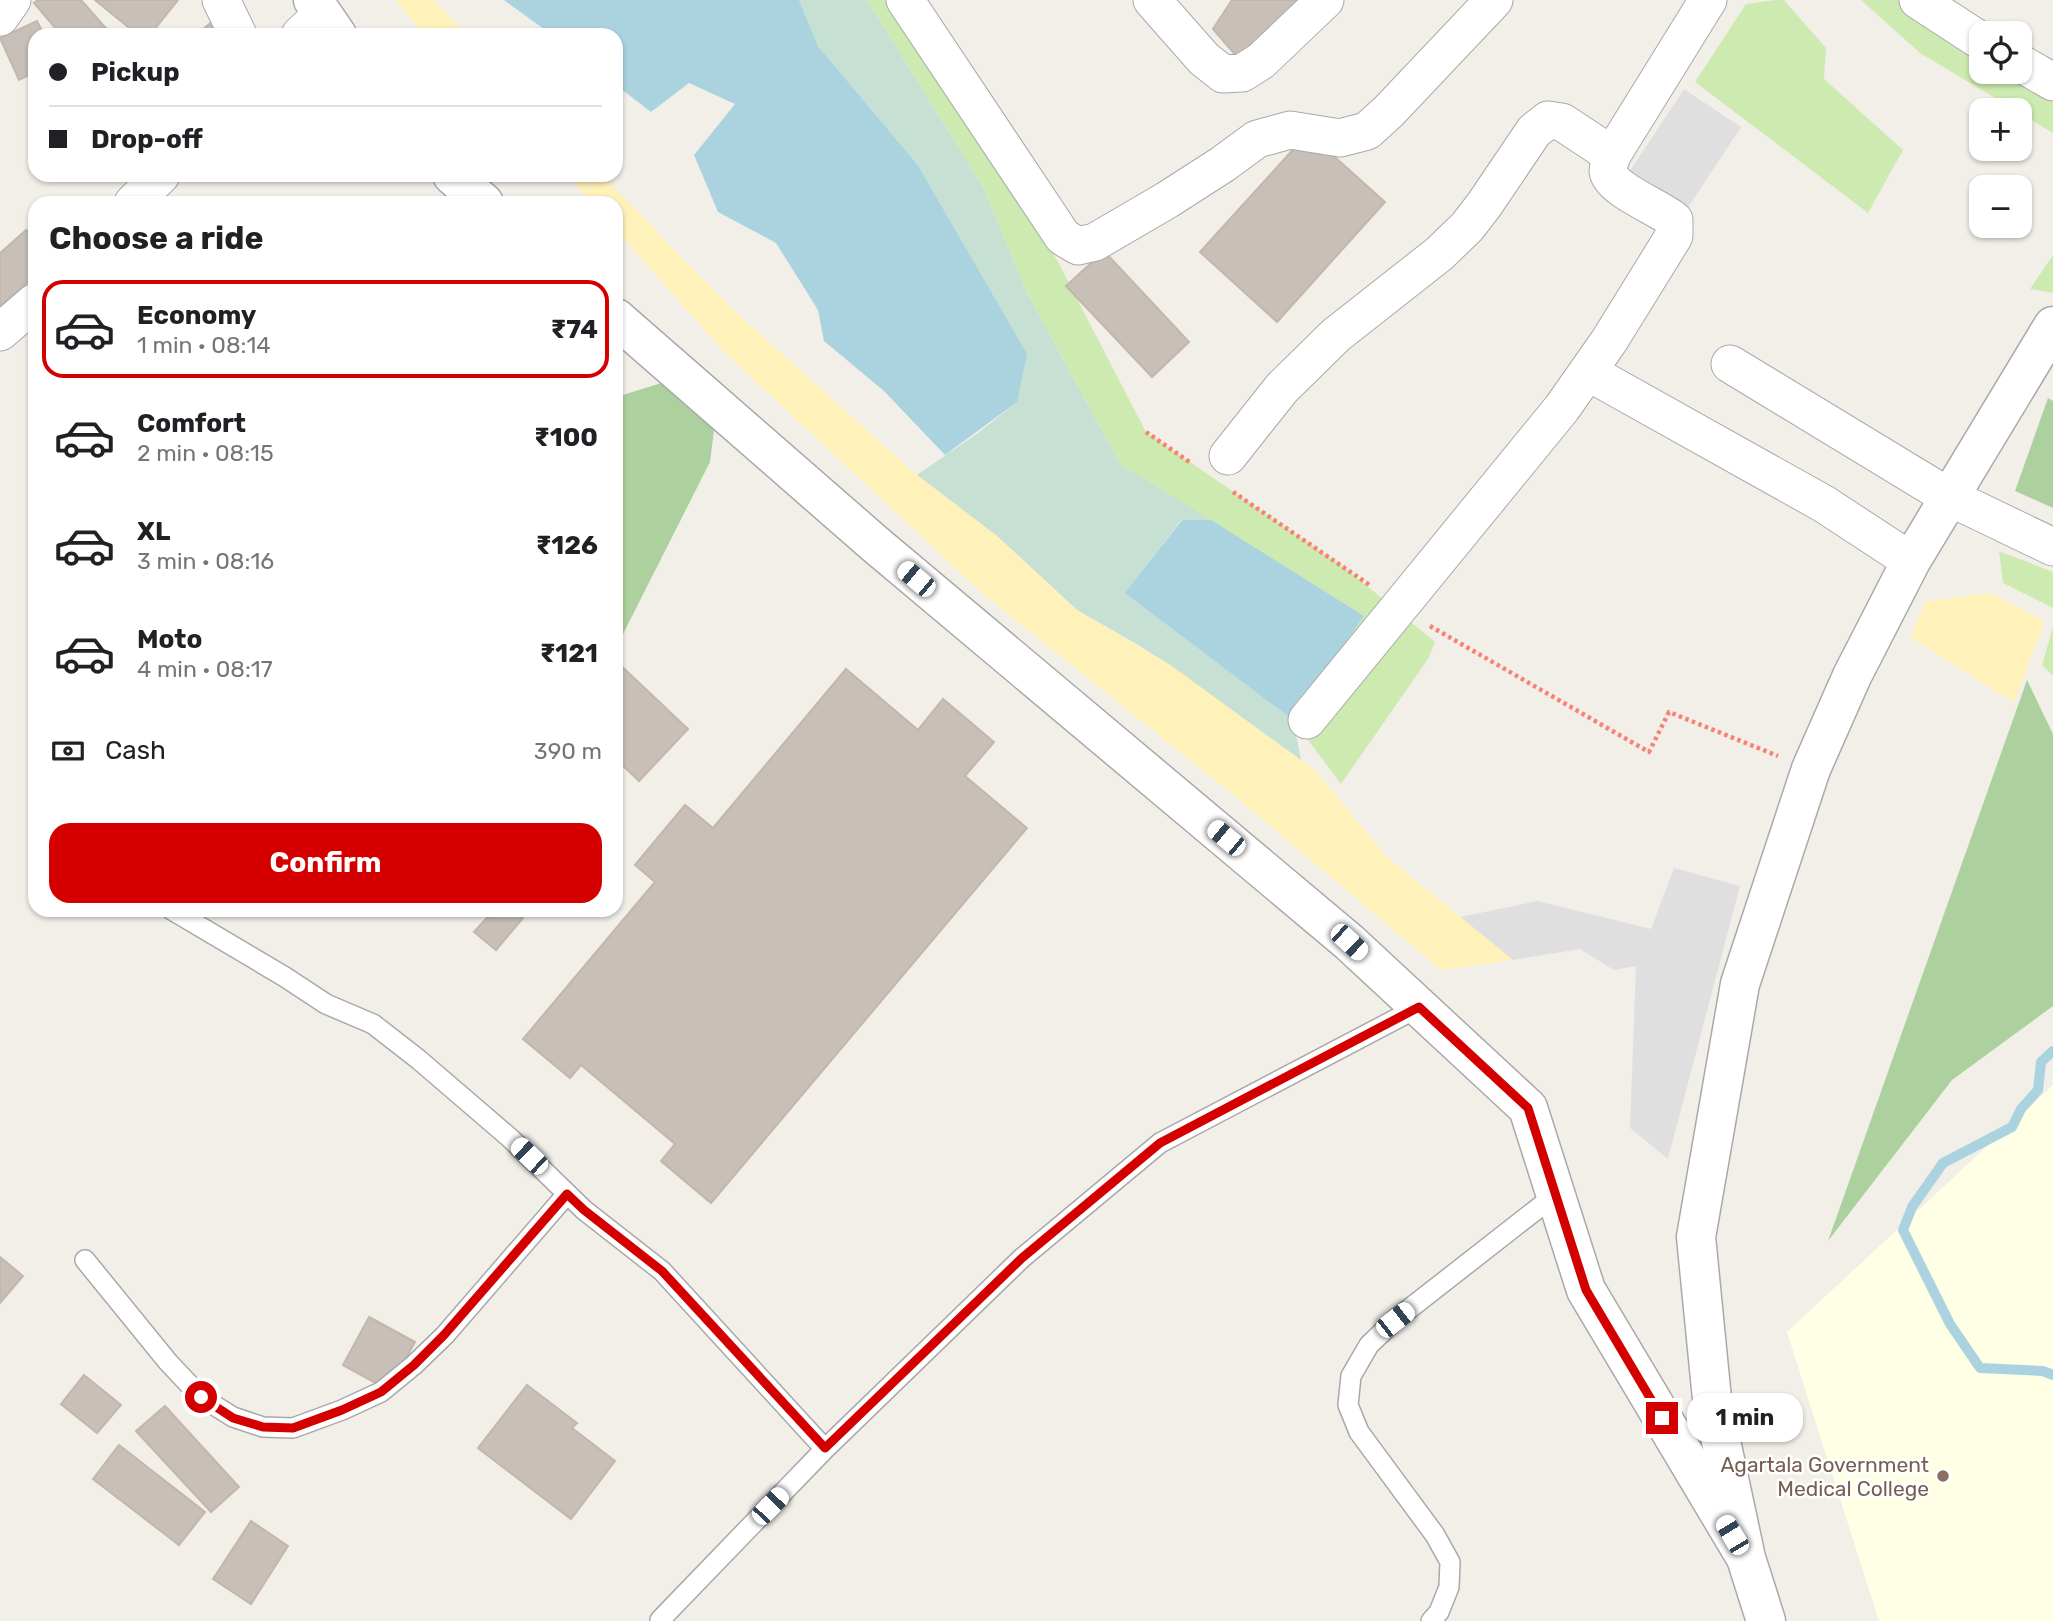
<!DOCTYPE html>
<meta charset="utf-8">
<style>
body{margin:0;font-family:Rubik,sans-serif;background:#f6f6f6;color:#202124;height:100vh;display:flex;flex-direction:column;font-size:26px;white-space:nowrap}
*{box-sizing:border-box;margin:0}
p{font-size:23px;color:#757577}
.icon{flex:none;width:38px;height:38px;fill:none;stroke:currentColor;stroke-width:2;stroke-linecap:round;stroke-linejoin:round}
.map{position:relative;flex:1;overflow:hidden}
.side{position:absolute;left:28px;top:196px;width:595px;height:721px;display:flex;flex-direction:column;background:#fff;border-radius:21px;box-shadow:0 2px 5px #0004}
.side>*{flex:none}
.banner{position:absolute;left:28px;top:28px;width:595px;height:154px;border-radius:21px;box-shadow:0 2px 5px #0004;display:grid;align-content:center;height:154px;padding:0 21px;background:#fff}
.tools{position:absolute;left:1969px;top:21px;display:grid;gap:14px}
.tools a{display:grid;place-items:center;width:63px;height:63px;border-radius:14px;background:#fff;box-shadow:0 2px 5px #0004;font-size:35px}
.end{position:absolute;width:32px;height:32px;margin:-16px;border:9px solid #d40000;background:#fff;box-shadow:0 0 0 4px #fff}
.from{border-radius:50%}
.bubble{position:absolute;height:49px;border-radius:21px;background:#fff;box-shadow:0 2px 5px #0004;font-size:23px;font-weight:700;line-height:49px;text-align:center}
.car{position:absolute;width:21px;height:42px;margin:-21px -10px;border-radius:9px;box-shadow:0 0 5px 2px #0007;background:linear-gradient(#fff 24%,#345 0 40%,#fff 0 76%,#345 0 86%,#fff 0)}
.banner b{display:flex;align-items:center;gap:24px;height:66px;font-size:26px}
.banner b+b{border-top:2px solid #e0e0e0}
.banner i{width:18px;height:18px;background:#202124}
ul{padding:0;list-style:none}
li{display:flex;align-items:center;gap:21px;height:98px;margin:0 14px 10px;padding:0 7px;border:4px solid transparent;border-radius:21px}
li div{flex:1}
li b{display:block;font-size:26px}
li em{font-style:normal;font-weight:700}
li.current{border-color:#d40000}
li>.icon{width:63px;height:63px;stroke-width:1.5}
h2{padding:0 21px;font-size:32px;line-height:84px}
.pay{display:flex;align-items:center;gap:18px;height:77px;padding:0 21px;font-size:26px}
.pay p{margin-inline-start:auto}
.primary-button{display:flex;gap:14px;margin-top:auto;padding:14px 21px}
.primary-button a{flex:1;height:80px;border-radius:21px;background:#d40000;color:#fff;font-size:28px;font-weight:700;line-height:80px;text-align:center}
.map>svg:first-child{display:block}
.residential{fill:#e0dfdf}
.education{fill:#ffffe5}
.grass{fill:#cdebb0}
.forest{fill:#add19e}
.wetland{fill:#c6e0d4}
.sand{fill:#fff1ba}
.water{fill:#aad3df}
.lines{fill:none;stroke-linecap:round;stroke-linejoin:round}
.stream{stroke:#aad3df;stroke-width:10}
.building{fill:#c7bfb8;stroke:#c4b6ab;stroke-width:2}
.service-casing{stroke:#a9a9a9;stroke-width:22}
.minor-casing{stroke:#a9a9a9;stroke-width:39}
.tertiary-casing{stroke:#a9a9a9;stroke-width:41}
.path{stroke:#fa8072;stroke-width:4.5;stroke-dasharray:3.5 3.5;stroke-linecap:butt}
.service{stroke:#fff;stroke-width:19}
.minor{stroke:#fff;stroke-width:37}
.tertiary{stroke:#fff;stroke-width:38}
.route{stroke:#d40000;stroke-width:9}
.education-dot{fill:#8d6e63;stroke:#fff;stroke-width:2.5}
.labels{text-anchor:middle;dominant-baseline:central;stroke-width:5;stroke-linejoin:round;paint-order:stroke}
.education-label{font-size:21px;fill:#785e54;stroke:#fff;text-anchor:end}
</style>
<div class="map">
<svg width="2053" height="1621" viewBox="0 0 2053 1621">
<rect width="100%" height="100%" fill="#f2efe9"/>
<path class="residential" d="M1684,89L1741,127L1685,212L1628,174Z
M1674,868L1740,886L1668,1159L1630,1128L1636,966L1614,970L1580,949L1513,960L1460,917L1538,901L1651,929Z"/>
<path class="education" d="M2053,1085V1621H1879L1787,1332Z"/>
<path class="grass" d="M867,0H887L901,21L963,98L1058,262L1146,432L1344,567L1435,642L1428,659L1341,784L1293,720L1364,616L1120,464L1027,293L983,187Z
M1775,0H1784L1826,48L1824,79L1903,150L1868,213L1695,82L1746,4Z
M1861,0H1908L1981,52V72H2015L2053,95V133L2020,113V110H2015L1920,53Z
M2053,255V293L2030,289Z
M1999,551L2053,572V608L2003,583Z
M2053,627V676L2042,665Z"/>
<path class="forest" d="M684,376L715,422L710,462L619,642L616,641V397Z
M2048,398L2053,401V508L2015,491Z
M2027,680L2053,734V1006L1952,1080L1828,1241Z"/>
<path class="wetland" d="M799,0H867L983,187L1027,293L1120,464L1211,520H1181L1126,593L1293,720L1301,760L1142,647L1077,610L997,536L917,475L978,433L1017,402L917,164L818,46Z"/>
<path class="sand" d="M395,0H433L467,35H425Z
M567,175H602L730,307L917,475L997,536L1077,610L1169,664L1316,771L1386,856L1513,960L1441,970L1237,798L983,594L722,350L616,230V203H592Z
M1990,593L2045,621L2014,703L1910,637L1926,601Z"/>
<path class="water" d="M504,0H799L818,46L917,164L1027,354L1017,402L945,455L884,391L824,341L818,310L776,243L718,212L694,155L735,104L689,83L651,112L616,85V35H552Z
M1182,520H1211L1364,616L1293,720L1125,593Z"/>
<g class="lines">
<path class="stream" d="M2053,1051L2041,1062L2038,1090L2021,1109L2012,1127L1943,1163L1912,1207L1903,1230L1950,1324L1980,1368L2043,1371L2053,1375"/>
</g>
<path class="building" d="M38,0H81L112,35H61L34,3Z
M95,0H178L150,35H138Z
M1232,0H1301L1238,58L1213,29Z
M37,21L44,35H35V72L19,80L0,38Z
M213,21L224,35H196Z
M1308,133L1385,202L1277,322L1200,252Z
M26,230L35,239V275L0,307V253Z
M1104,251L1189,342L1152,377L1066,286Z
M616,661L688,729L639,781L616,759Z
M846,669L918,730L943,699L994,742L965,776L1027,828L711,1203L661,1161L675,1144L581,1065L570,1078L523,1039L655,882L635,865L685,805L713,828Z
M494,910H514L523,918L496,950L474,932Z
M0,1257L23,1276L0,1303Z
M369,1317L415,1342L388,1390L343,1365Z
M84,1375L121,1405L97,1433L61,1404Z
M527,1385L577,1423L572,1428L615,1461L571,1519L478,1448Z
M165,1406L239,1487L211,1512L136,1431Z
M119,1445L205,1512L179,1545L93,1479Z
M251,1521L288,1546L251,1604L213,1579Z"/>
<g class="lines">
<g class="service-casing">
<path id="service" d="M172,910L285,977L326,1004L373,1024L418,1059L510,1138L584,1210L662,1271L825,1449
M85,1260L168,1362L201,1397L233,1417L263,1427L293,1428L342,1410L381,1392L414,1365L445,1335L567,1194
M660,1620L825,1449L1022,1258L1160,1143L1419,1007
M1431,1621L1439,1612L1449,1587L1450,1562L1435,1535L1359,1432L1348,1405L1351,1376L1369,1345L1395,1320L1555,1195"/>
</g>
<g class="minor-casing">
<path id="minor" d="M221,0L238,35
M905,0L1063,237L1078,246L1095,242L1167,200L1223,164L1257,139L1290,130L1340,138L1367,131L1389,111L1494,0
M1152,0L1204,59L1223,74L1242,73L1261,61L1325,0
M1918,0L1981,41
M0,17L12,0
M300,35L321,15
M2020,63L2053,82
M133,203L161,175
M0,332L35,302
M1730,364L1949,497L2053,547
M1588,372L1824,504L1911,561
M1228,456L1282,388L1336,335L1439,254L1467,227L1484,205L1534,131L1548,120L1562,122L1612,155
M1307,720L1562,408L1609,341L1674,236V220C1660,208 1610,189 1608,171C1608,166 1611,159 1612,155L1708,0"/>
</g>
<g class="tertiary-casing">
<path id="tertiary" d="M313,0L337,35
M452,175L484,203
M616,318L875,544L1349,942L1528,1108L1586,1290L1746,1558
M1766,1621L1746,1558L1712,1399L1696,1237L1740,984L1811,769L1852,676L1911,561L2053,326"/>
</g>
<path class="path" d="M1146,432L1191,463
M1233,492L1371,586
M1430,626L1649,752L1669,712L1778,756"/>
<use href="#service" class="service"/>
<use href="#minor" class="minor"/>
<use href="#tertiary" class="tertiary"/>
</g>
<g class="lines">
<path class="route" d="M201,1397L233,1418L263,1427L293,1428L342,1410L381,1392L414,1365L444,1335L567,1194L584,1210L662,1271L825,1448L1022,1258L1160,1143L1419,1007L1528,1108L1586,1290L1662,1418"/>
</g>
<circle class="education-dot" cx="1943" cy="1476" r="7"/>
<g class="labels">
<g class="education-label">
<text x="1929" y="1464">Agartala Government<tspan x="1929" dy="24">Medical College</tspan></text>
</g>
</g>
</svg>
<div class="tools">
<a><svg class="icon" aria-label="locate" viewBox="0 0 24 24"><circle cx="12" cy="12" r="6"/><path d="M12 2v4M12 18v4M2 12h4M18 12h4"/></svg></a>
<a>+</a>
<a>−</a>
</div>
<i class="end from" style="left:201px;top:1397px"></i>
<i class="end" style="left:1662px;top:1418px"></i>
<div class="bubble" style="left:1687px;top:1393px;width:116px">1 min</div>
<i class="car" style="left:916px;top:579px;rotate:310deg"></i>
<i class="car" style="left:1226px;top:838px;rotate:310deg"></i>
<i class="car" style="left:1349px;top:942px;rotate:133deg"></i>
<i class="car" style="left:529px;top:1156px;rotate:314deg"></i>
<i class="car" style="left:1395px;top:1320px;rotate:52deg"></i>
<i class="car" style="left:770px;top:1506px;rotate:44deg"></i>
<i class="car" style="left:1732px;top:1535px;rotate:329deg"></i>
<div class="banner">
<b><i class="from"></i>Pickup</b>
<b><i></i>Drop-off</b>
</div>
<section class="side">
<h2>Choose a ride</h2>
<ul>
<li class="current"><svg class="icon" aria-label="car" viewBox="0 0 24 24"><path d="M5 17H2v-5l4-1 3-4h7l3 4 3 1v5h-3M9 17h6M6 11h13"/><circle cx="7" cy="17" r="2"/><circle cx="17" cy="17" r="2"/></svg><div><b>Economy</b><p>1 min · 08:14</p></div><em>₹74</em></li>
<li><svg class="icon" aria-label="car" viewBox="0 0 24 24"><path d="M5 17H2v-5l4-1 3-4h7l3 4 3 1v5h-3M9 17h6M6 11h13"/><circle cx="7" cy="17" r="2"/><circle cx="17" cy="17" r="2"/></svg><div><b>Comfort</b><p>2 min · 08:15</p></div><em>₹100</em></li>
<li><svg class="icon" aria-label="car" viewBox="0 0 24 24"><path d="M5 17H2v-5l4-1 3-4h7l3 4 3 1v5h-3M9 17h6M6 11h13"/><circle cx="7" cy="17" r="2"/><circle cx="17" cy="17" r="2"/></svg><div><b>XL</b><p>3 min · 08:16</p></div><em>₹126</em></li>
<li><svg class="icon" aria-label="car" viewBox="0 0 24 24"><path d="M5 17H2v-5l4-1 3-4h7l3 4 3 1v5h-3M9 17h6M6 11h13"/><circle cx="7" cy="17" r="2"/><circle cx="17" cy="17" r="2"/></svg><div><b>Moto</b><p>4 min · 08:17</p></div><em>₹121</em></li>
</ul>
<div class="pay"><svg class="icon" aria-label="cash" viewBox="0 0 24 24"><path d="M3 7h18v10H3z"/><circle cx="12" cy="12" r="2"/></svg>Cash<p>390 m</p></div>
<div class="primary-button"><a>Confirm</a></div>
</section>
</div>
